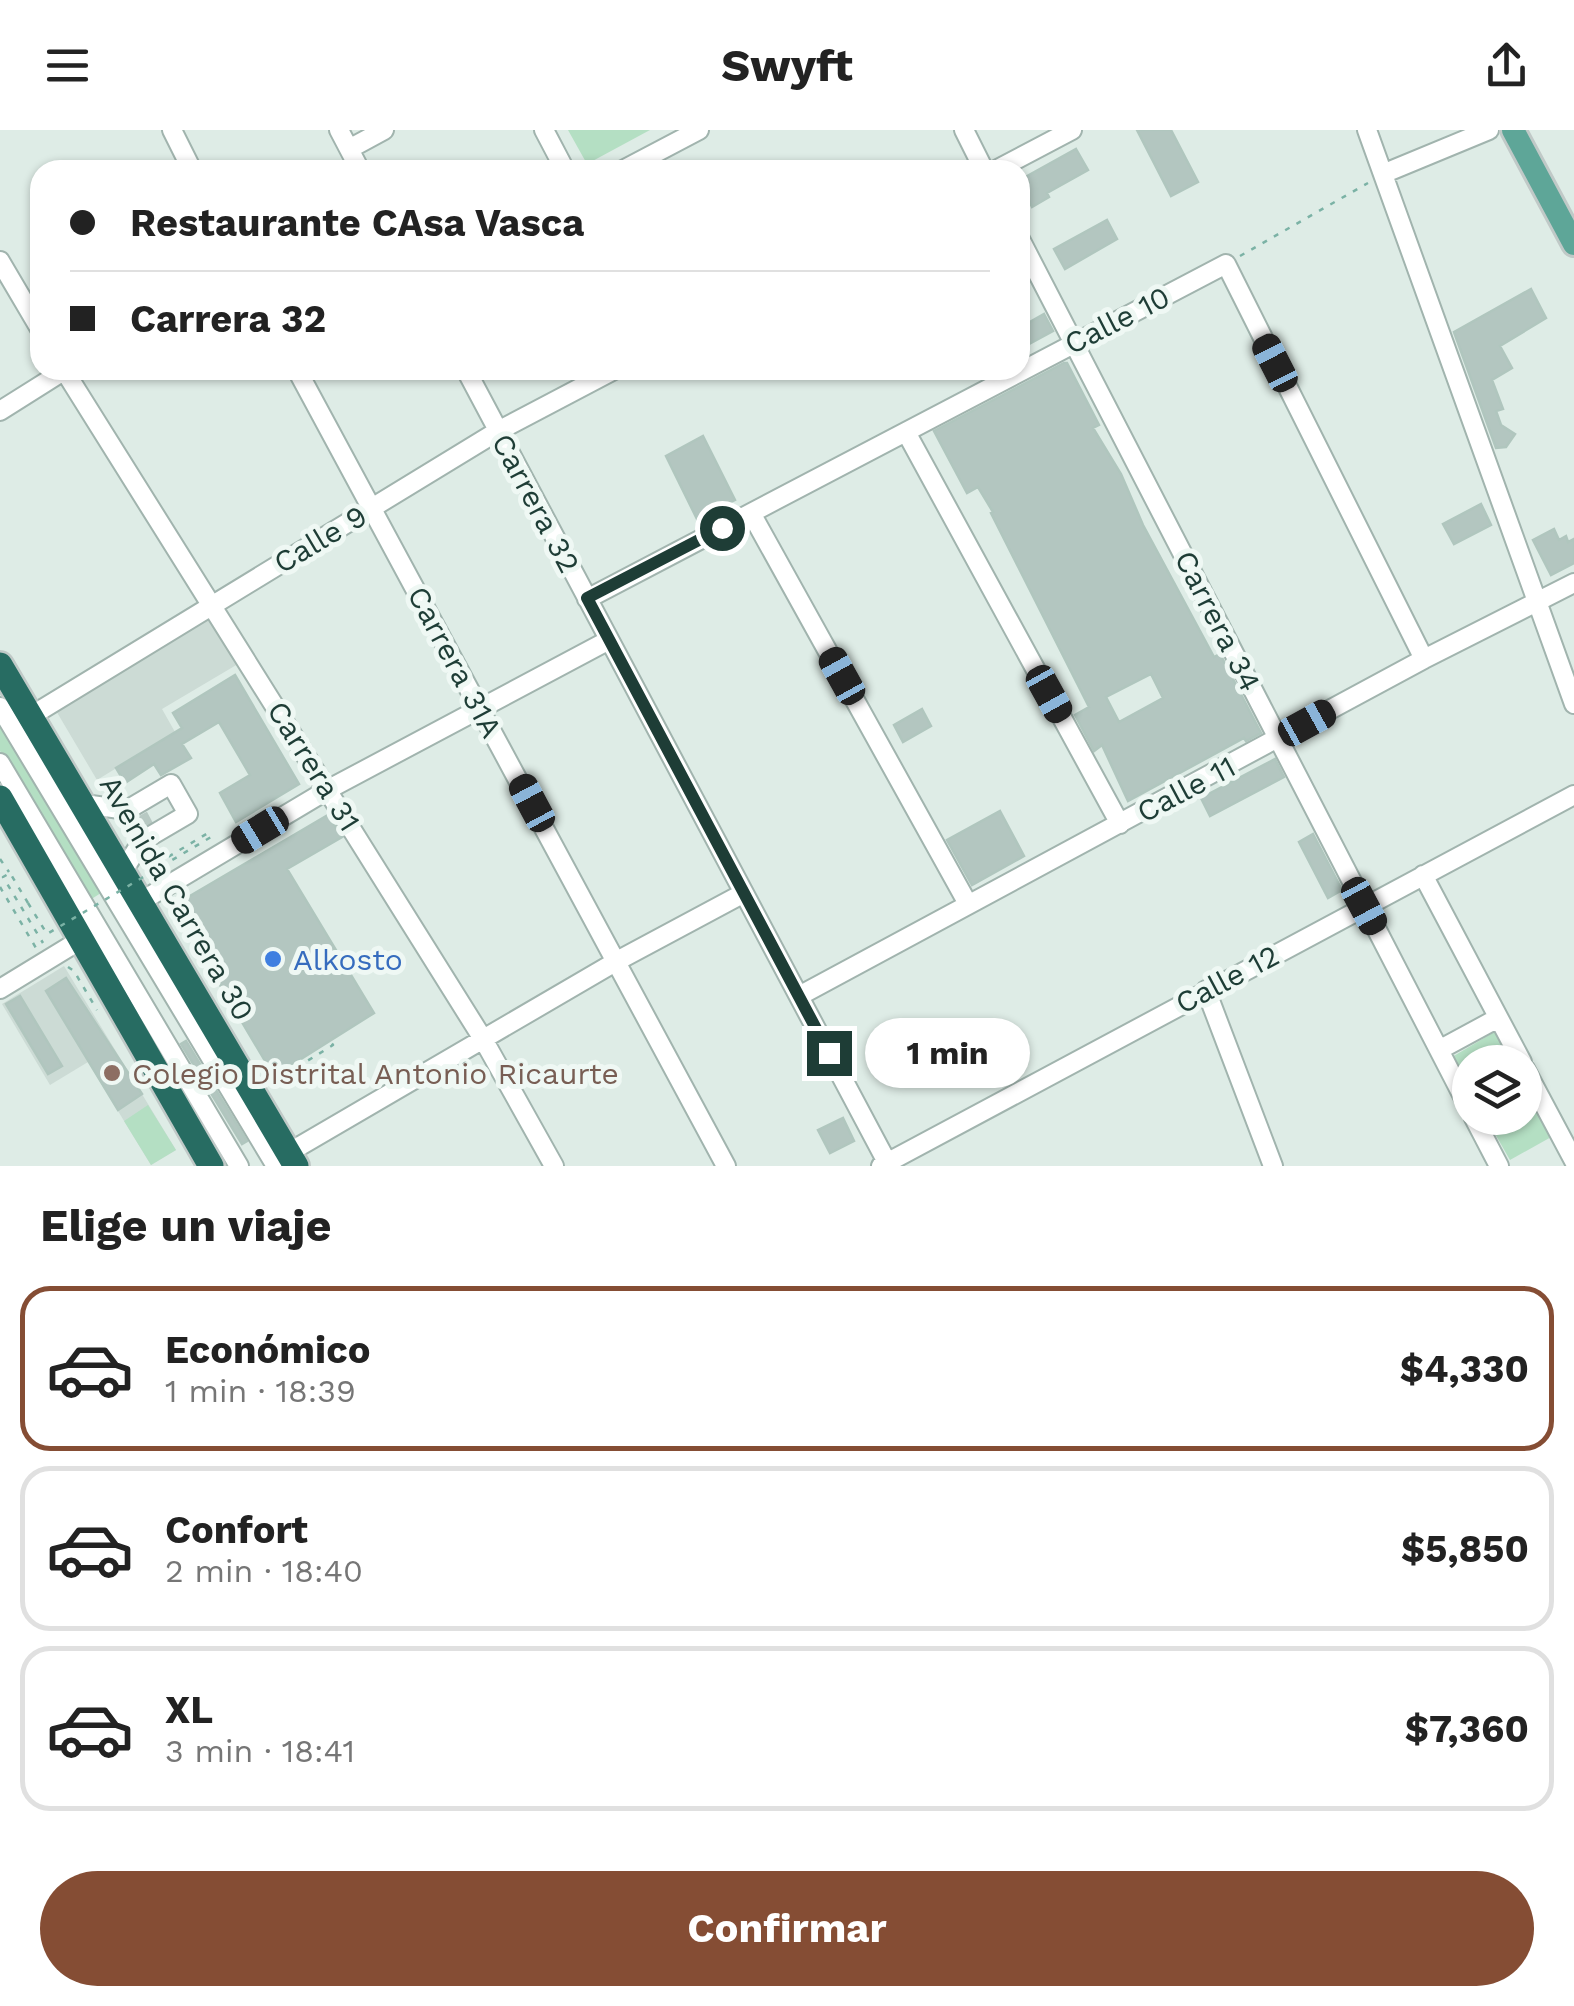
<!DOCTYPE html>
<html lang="es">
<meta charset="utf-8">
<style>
body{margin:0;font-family:"Work Sans",sans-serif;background:#f6f6f6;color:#222;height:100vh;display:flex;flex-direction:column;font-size:38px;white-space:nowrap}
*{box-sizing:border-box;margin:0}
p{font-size:32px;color:#767676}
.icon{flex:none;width:55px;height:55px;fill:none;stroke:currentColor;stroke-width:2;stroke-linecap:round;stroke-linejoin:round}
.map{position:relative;height:1036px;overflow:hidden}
.details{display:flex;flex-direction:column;background:#fff;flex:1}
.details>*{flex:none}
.guide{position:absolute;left:30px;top:30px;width:1000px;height:220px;border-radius:30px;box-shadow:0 2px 8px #0004;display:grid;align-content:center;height:220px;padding:0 40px;background:#fff}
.tools{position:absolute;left:1452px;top:915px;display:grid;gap:20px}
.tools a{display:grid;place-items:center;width:90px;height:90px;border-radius:50%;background:#fff;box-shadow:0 2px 8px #0004;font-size:50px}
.end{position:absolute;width:45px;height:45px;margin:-22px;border:12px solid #1e3d36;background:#fff;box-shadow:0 0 0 5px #fff}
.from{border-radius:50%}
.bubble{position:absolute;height:70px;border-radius:35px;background:#fff;box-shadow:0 2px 8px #0004;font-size:32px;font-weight:700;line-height:70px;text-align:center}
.car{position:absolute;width:30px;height:60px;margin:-30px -15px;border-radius:12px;box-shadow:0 0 8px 2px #0007;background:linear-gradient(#222 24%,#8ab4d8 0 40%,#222 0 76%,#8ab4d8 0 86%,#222 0)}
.guide b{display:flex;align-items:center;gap:35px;height:95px;font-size:38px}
.guide b+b{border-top:2px solid #e0e0e0}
.guide i{width:25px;height:25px;background:#222}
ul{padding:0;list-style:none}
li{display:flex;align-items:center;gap:30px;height:165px;margin:0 20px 15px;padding:0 20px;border:5px solid #e0e0e0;border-radius:30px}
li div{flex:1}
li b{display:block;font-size:38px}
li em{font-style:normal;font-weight:700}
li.on{border-color:#854d34}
li>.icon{width:90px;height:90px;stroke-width:1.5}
h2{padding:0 40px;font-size:45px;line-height:120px}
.cta{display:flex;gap:20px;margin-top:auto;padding:20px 40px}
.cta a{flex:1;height:115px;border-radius:60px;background:#854d34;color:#fff;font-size:40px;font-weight:700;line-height:115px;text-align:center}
header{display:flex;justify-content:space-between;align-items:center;height:130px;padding:0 40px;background:#fff;font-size:45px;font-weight:700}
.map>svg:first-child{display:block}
.built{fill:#ccdbd5}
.green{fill:#b4dfc3}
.building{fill:#b3c6c0;stroke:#b0c6be;stroke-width:2.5;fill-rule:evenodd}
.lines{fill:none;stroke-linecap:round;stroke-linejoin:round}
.minor-tunnel{stroke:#b8c9c3;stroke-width:18;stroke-dasharray:18 9;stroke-linecap:butt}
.minor-casing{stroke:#a1b4ae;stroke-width:22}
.major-casing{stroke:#c0c9c7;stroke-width:28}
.highway-casing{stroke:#c0c9c7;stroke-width:30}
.path{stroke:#7bb2a5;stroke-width:2.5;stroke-dasharray:5 8;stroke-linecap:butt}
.minor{stroke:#fff;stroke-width:18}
.major{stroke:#5ea698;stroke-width:22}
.highway{stroke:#276c62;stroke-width:25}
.path-bridge{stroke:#7bb2a5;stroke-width:2.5;stroke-dasharray:5 8;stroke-linecap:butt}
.route{stroke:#1e3d36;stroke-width:12}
.shop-dot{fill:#3f7fe0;stroke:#eff8f4;stroke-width:4}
.education-dot{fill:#8d6e63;stroke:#eff8f4;stroke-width:4}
.labels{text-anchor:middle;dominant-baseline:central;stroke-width:10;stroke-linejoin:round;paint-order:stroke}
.street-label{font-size:30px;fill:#1e3d36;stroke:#eff8f4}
.shop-label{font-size:30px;fill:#366cbe;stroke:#eff8f4;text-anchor:start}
.education-label{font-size:30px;fill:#785e54;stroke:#eff8f4;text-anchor:start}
</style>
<header><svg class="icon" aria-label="menu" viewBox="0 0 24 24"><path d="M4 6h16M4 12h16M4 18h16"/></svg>Swyft<svg class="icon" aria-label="share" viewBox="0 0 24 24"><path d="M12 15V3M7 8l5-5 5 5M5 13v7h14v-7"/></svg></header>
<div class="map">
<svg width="1574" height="1036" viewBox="0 0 1574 1036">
<rect width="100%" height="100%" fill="#deece6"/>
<path class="built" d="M208,487L238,534L162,579L175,602L97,650L55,579Z
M64,836L176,1020L151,1035L88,932L50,955L2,874Z"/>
<path class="green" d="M568,0H650L587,34Z
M0,588L104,761L90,770L0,621Z
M1496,901L1513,932H1470V958L1452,927Z
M1525,954L1553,1006L1510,1030L1486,988H1525Z
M148,975L176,1020L151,1035L124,991Z"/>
<path class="building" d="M1137,0H1171L1198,52L1171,66Z
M1076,19L1088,40L1047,63L1049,67L1032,77L1020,50Z
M1107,90L1117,109L1065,139L1054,119Z
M1531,159L1546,188L1500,216L1512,238L1492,250L1503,279L1496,281L1501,295L1515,304L1506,317L1496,318L1454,202Z
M1044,184L1053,201L1029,214L1021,197Z
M1064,233H1067L1099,295L1093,298L1121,344L1143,395L1214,527L1220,524L1261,603L1246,611L1244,608L1128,671L1102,615L1094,621L1075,585L1089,577L991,383L993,382L978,357L967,363L934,301ZM1151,544L1163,568L1119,592L1106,567Z
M703,306L735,370L697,389L666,326Z
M1481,374L1491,395L1454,414L1443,394Z
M1554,399L1559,410L1566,406L1568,412L1574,409V433L1551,445L1533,410Z
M235,545L299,654L236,692L220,663L250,645L219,592L182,614L191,628L161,645L154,634L125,653L116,638L182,598L173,583Z
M922,579L931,596L903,612L894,595Z
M1275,629L1284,647L1210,686L1201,668Z
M1000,681L1024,726L972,755L947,710Z
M328,685L342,707L287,739L374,883L274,946L173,776Z
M1313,704L1342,760L1328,768L1299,712Z
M66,848L142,964L118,980L46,861Z
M20,866L62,936L48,944L6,874Z
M186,911L247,1011L242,1014L181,914Z
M843,988L854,1011L830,1023L818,1000Z"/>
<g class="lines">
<path class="minor-tunnel" d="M139,686L146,699"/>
<g class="minor-casing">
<path id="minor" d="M172,0L192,40
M339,0L360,40
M544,0L565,40
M964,0L984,40
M1367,0L1574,574
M349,19L384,0
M623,40L699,0
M996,40L1072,0
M1385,43L1489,0
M1020,109L1470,980
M0,131L40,199
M64,240L483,909L554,1036
M297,240L726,1036
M466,240L889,1036
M0,281L65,240
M906,302L1120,694
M751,383L968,774
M587,469L1226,134L1424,529
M0,577L276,1036
M31,586L498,301L614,240
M0,633L239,1036
M84,674L127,680L171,654L188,684L142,711L123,741
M1423,745L1522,932
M140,772L329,659L609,510
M0,859L82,809
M1206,860L1273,1036
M799,866L1424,529L1574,453
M1439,920L1498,888
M1525,939L1574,1031
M1474,988L1499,1036
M288,1023L617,831L744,763
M881,1036L1574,665"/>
</g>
<g class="major-casing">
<path id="major" d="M1513,0L1574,114"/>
</g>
<g class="highway-casing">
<path id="highway" d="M0,535L296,1036
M0,668L211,1036"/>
</g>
<path class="path" d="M1240,126L1368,53
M0,729L9,742
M146,739L158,733
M0,757L36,818
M28,773L10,743L3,747L43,813
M68,837L74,841L97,880
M275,951L333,915L330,911"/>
<use href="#minor" class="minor"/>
<use href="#major" class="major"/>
<use href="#highway" class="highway"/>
<path class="path-bridge" d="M28,773L47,804L211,707L208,703L158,733"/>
</g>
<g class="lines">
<path class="route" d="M722,398L587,468L829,923"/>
</g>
<circle class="shop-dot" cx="273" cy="829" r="10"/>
<circle class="education-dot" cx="112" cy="943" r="10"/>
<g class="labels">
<g class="street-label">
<text transform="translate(1117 190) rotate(-27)">Calle 10</text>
<text transform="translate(536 373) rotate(62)">Carrera 32</text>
<text transform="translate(320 409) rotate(-31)">Calle 9</text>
<text transform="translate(1218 491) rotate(63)">Carrera 34</text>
<text transform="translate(455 532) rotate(62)">Carrera 31A</text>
<text transform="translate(314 636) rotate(58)">Carrera 31</text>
<text transform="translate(1186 659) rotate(-28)">Calle 11</text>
<text transform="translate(177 768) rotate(60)">Avenida Carrera 30</text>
<text transform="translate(1227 849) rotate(-28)">Calle 12</text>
</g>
<g class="shop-label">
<text x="293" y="829">Alkosto</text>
</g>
<g class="education-label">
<text x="132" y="943">Colegio Distrital Antonio Ricaurte</text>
</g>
</g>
</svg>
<div class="tools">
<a><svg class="icon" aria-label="layers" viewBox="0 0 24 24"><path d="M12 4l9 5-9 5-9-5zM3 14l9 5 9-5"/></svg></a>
</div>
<i class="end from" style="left:722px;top:398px"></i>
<i class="end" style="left:829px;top:923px"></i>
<div class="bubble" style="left:865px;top:888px;width:165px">1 min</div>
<i class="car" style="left:1275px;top:233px;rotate:333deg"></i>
<i class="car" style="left:842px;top:546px;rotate:331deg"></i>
<i class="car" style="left:1049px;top:564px;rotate:151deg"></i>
<i class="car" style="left:1307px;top:593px;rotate:61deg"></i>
<i class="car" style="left:532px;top:673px;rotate:332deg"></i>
<i class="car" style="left:260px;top:700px;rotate:239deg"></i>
<i class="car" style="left:1364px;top:776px;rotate:152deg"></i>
<div class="guide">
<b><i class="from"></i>Restaurante CAsa Vasca</b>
<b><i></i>Carrera 32</b>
</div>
</div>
<section class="details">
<h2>Elige un viaje</h2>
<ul>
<li class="on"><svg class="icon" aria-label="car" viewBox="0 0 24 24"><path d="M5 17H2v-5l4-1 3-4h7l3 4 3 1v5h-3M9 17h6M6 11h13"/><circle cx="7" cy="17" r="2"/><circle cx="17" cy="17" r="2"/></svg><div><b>Económico</b><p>1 min · 18:39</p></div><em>$4,330</em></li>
<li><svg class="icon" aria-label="car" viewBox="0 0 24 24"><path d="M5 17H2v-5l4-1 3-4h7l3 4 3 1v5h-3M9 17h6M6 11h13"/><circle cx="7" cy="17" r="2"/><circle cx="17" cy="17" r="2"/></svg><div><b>Confort</b><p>2 min · 18:40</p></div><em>$5,850</em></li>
<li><svg class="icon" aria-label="car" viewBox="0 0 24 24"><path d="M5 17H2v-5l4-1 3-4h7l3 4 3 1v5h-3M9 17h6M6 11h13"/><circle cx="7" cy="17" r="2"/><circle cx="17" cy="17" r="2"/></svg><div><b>XL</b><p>3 min · 18:41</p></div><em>$7,360</em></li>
</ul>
<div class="cta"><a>Confirmar</a></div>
</section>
